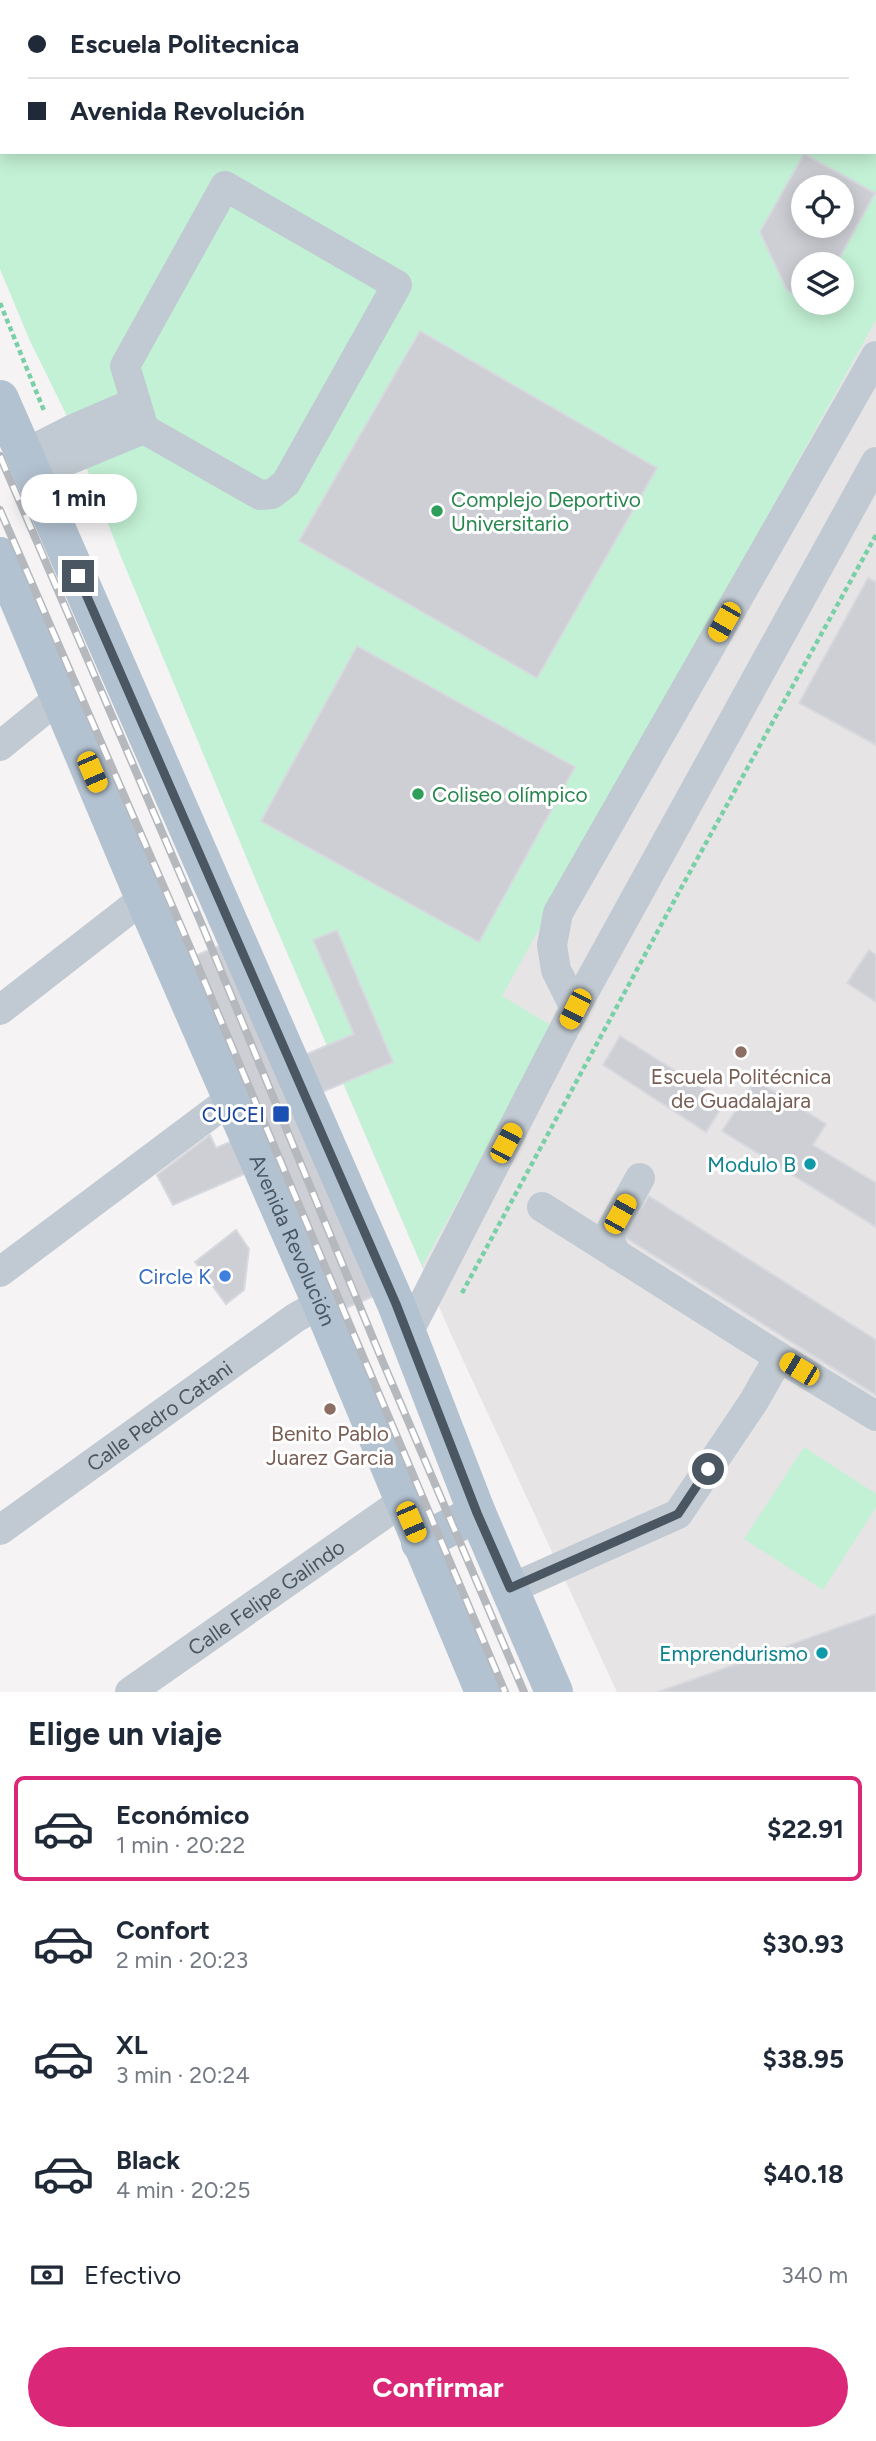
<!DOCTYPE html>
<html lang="es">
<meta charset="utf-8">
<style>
body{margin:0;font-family:Figtree,sans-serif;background:#f6f6f7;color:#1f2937;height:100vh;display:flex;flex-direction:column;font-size:26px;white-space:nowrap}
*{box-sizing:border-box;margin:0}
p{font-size:23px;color:#747a83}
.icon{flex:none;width:38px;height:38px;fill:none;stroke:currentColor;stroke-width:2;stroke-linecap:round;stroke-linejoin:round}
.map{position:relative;height:1692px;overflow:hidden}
.sheet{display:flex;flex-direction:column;background:#fff;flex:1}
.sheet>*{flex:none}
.hud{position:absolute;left:0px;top:0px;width:877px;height:154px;box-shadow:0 4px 18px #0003;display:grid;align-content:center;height:154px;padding:0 28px;background:#fff}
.tools{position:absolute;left:791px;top:175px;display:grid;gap:14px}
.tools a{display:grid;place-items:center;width:63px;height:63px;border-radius:50%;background:#fff;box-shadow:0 4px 18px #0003;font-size:35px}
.end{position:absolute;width:32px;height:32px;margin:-16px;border:9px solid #4a5661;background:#fff;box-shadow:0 0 0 4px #fff}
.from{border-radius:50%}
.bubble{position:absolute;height:49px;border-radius:24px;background:#fff;box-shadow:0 4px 18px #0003;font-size:23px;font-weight:700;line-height:49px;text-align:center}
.car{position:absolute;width:21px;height:42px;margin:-21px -10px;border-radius:9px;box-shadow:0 0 5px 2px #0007;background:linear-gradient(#f5c518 24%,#345 0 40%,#f5c518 0 76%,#345 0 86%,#f5c518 0)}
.hud b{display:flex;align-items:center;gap:24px;height:66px;font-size:26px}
.hud b+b{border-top:2px solid #e0e1e3}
.hud i{width:18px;height:18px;background:#1f2937}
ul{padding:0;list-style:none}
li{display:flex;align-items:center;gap:21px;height:105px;margin:0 14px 10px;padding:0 14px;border:4px solid transparent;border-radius:10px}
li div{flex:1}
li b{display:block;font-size:26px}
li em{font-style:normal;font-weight:700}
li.current{border-color:#db2777}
li>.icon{width:63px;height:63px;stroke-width:1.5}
h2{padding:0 28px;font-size:32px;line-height:84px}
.pay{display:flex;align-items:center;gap:18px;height:77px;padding:0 28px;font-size:26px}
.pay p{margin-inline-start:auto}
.primary-button{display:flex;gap:14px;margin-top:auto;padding:14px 28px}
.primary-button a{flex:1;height:80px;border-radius:42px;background:#db2777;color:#fff;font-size:28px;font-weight:700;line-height:80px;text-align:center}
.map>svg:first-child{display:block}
.education{fill:#e6e4e5}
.green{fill:#c3f1d5;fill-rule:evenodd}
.building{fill:#cdcfd5;stroke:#d7d9de;stroke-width:2;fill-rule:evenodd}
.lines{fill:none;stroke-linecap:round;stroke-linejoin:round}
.path{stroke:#7ad0a6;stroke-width:4.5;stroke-dasharray:5 3.5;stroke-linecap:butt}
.minor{stroke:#c1cad2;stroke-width:30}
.major{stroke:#b3c2d1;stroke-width:38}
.rail-casing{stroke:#b5b8bd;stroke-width:8}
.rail{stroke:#fff;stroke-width:5;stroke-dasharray:16;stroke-linecap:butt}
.route{stroke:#4a5661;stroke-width:9}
.leisure-dot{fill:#2e9e5b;stroke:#fff;stroke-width:2.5}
.education-dot{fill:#8d6e63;stroke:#fff;stroke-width:2.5}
.transit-dot{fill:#1a4fb4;stroke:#fff;stroke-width:2.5}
.culture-dot{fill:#0f9aa8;stroke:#fff;stroke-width:2.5}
.shop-dot{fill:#3f7fe0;stroke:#fff;stroke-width:2.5}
.labels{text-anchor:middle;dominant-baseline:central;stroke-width:6;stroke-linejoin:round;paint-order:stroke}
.leisure-label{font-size:21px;fill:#27864d;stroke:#fff;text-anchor:start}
.education-label{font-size:21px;fill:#785e54;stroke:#fff}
.transit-label{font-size:21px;fill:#164399;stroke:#fff;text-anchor:end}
.culture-label{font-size:21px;fill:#0d838f;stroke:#fff;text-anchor:end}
.street-label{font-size:21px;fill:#4a5661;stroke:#fff}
.shop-label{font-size:21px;fill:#366cbe;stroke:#fff;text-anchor:end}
</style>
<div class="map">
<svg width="876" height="1692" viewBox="0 0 876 1692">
<rect width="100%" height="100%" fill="#f5f3f3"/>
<path class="education" d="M876,320V1692H617L450,1332L255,878L324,920L546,914Z"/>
<path class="green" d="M0,0H876V320L502,996L554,1027L422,1266L255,878L119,552L65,412L30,341L0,269ZM2,2H875V152H2ZM803,187H842V226H803ZM803,264H842V303H803Z
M804,1447L876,1494V1507L823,1590L744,1539Z"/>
<path class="building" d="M804,154L875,193L836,264H803V299L787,290L760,232ZM803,187H842V226H803Z
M420,331L657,468L537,678L299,541Z
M868,578L876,582V745L799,703Z
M357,646L575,767L479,942L261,821Z
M337,930L393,1062L322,1092L393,1288L339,1311L256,1169L173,1205L157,1175L210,1135L216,1148L242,1137L187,959L241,937L305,1055L354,1034L313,940Z
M869,950L876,955V1002L847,983Z
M620,1036L725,1102L706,1132L603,1065Z
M756,1080L826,1124L813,1145L876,1183V1227L722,1131Z
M649,1196L876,1340V1395L623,1236Z
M236,1230L249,1249L244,1290L226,1304L195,1262Z
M876,1614V1692H658Z"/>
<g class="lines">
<path class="path" d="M0,303L45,413
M462,1293L680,890L876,535"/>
<g class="minor">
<path d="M225,186L397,285L286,483L272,494L260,495L144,429L125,366Z"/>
<path d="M24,454L71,430L136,402"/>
<path d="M35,478L64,462L144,429"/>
<path d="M0,746L60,697"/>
<path d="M575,1008L556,970L552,945L558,913L876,356"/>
<path d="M0,1010L144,898"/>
<path d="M542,1207L779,1357"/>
<path d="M617,1255L611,1244L610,1232L640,1178"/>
<path d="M0,1272L232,1098"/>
<path d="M408,1333L575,1008L876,462"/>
<path id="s1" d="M0,1530L295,1318L321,1303"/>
<path d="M510,1589L678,1514L754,1401L779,1357L876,1416"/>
<path id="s2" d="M130,1692L403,1501"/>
</g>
<g class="major">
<path d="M0,399L396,1304L477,1513L554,1692"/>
<path id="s3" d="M0,556L144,898L321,1303L484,1692"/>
<path d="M420,1543L477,1513"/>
</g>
<g class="rail-casing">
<path id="rail" d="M0,456L202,925L382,1360L524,1692
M0,510L183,931L505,1692"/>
</g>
<use href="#rail" class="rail"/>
</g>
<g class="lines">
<path class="route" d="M78,576L396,1304L477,1513L510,1588L678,1514L708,1469"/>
</g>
<g class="leisure-dot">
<circle cx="437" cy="511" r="7"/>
<circle cx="418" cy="794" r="7"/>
</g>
<g class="education-dot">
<circle cx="741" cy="1052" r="7"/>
<circle cx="330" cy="1409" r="7"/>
</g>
<rect class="transit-dot" x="272" y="1105" width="18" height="18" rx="3.5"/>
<g class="culture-dot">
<circle cx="810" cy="1164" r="7"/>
<circle cx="822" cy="1653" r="7"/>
</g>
<circle class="shop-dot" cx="225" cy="1276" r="7"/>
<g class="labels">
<g class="leisure-label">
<text x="451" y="499">Complejo Deportivo<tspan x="451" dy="24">Universitario</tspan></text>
<text x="432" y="794">Coliseo olímpico</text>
</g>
<g class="education-label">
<text x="741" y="1076">Escuela Politécnica<tspan x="741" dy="24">de Guadalajara</tspan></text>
<text x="330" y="1433">Benito Pablo<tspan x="330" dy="24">Juarez Garcia</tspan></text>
</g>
<g class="transit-label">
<text x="265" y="1114">CUCEI</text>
</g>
<g class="culture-label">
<text x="796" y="1164">Modulo B</text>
<text x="808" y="1653">Emprendurismo</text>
</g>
<g class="street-label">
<text stroke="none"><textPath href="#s3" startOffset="744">Avenida Revolución</textPath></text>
<text stroke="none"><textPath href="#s1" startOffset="196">Calle Pedro Catani</textPath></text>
<text stroke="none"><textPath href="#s2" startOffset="166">Calle Felipe Galindo</textPath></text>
</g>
<g class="shop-label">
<text x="211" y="1276">Circle K</text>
</g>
</g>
</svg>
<div class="tools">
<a><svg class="icon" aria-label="locate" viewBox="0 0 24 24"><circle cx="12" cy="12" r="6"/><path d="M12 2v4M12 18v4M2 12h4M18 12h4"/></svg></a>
<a><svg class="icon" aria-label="layers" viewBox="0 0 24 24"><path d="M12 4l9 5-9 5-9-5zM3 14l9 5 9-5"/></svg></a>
</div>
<i class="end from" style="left:708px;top:1469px"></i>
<i class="end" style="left:78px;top:576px"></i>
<div class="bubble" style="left:21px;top:474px;width:116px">1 min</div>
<i class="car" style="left:724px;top:622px;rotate:210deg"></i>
<i class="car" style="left:92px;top:772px;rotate:157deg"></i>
<i class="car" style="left:575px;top:1009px;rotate:207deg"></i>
<i class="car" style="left:506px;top:1143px;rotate:28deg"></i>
<i class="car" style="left:620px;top:1214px;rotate:29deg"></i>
<i class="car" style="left:799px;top:1369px;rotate:301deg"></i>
<i class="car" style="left:411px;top:1522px;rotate:157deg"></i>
<div class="hud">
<b><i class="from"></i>Escuela Politecnica</b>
<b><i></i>Avenida Revolución</b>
</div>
</div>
<section class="sheet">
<h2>Elige un viaje</h2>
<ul>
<li class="current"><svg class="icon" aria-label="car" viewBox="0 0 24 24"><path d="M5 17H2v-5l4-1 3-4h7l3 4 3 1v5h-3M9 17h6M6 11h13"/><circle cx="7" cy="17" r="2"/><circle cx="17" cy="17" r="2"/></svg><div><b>Económico</b><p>1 min · 20:22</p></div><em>$22.91</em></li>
<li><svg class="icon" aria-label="car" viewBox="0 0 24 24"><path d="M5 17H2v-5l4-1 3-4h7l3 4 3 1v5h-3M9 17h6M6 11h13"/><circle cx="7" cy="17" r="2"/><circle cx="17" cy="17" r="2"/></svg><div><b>Confort</b><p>2 min · 20:23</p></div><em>$30.93</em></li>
<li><svg class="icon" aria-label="car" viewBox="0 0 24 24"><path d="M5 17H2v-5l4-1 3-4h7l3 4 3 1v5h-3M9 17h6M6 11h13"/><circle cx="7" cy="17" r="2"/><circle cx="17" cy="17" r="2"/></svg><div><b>XL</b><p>3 min · 20:24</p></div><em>$38.95</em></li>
<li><svg class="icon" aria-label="car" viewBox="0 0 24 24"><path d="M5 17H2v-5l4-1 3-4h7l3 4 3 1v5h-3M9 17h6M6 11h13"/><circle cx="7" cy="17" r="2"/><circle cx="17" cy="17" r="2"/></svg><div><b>Black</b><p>4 min · 20:25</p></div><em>$40.18</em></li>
</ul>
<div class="pay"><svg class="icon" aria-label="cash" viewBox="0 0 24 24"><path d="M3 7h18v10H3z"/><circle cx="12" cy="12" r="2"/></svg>Efectivo<p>340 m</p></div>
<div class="primary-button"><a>Confirmar</a></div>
</section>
